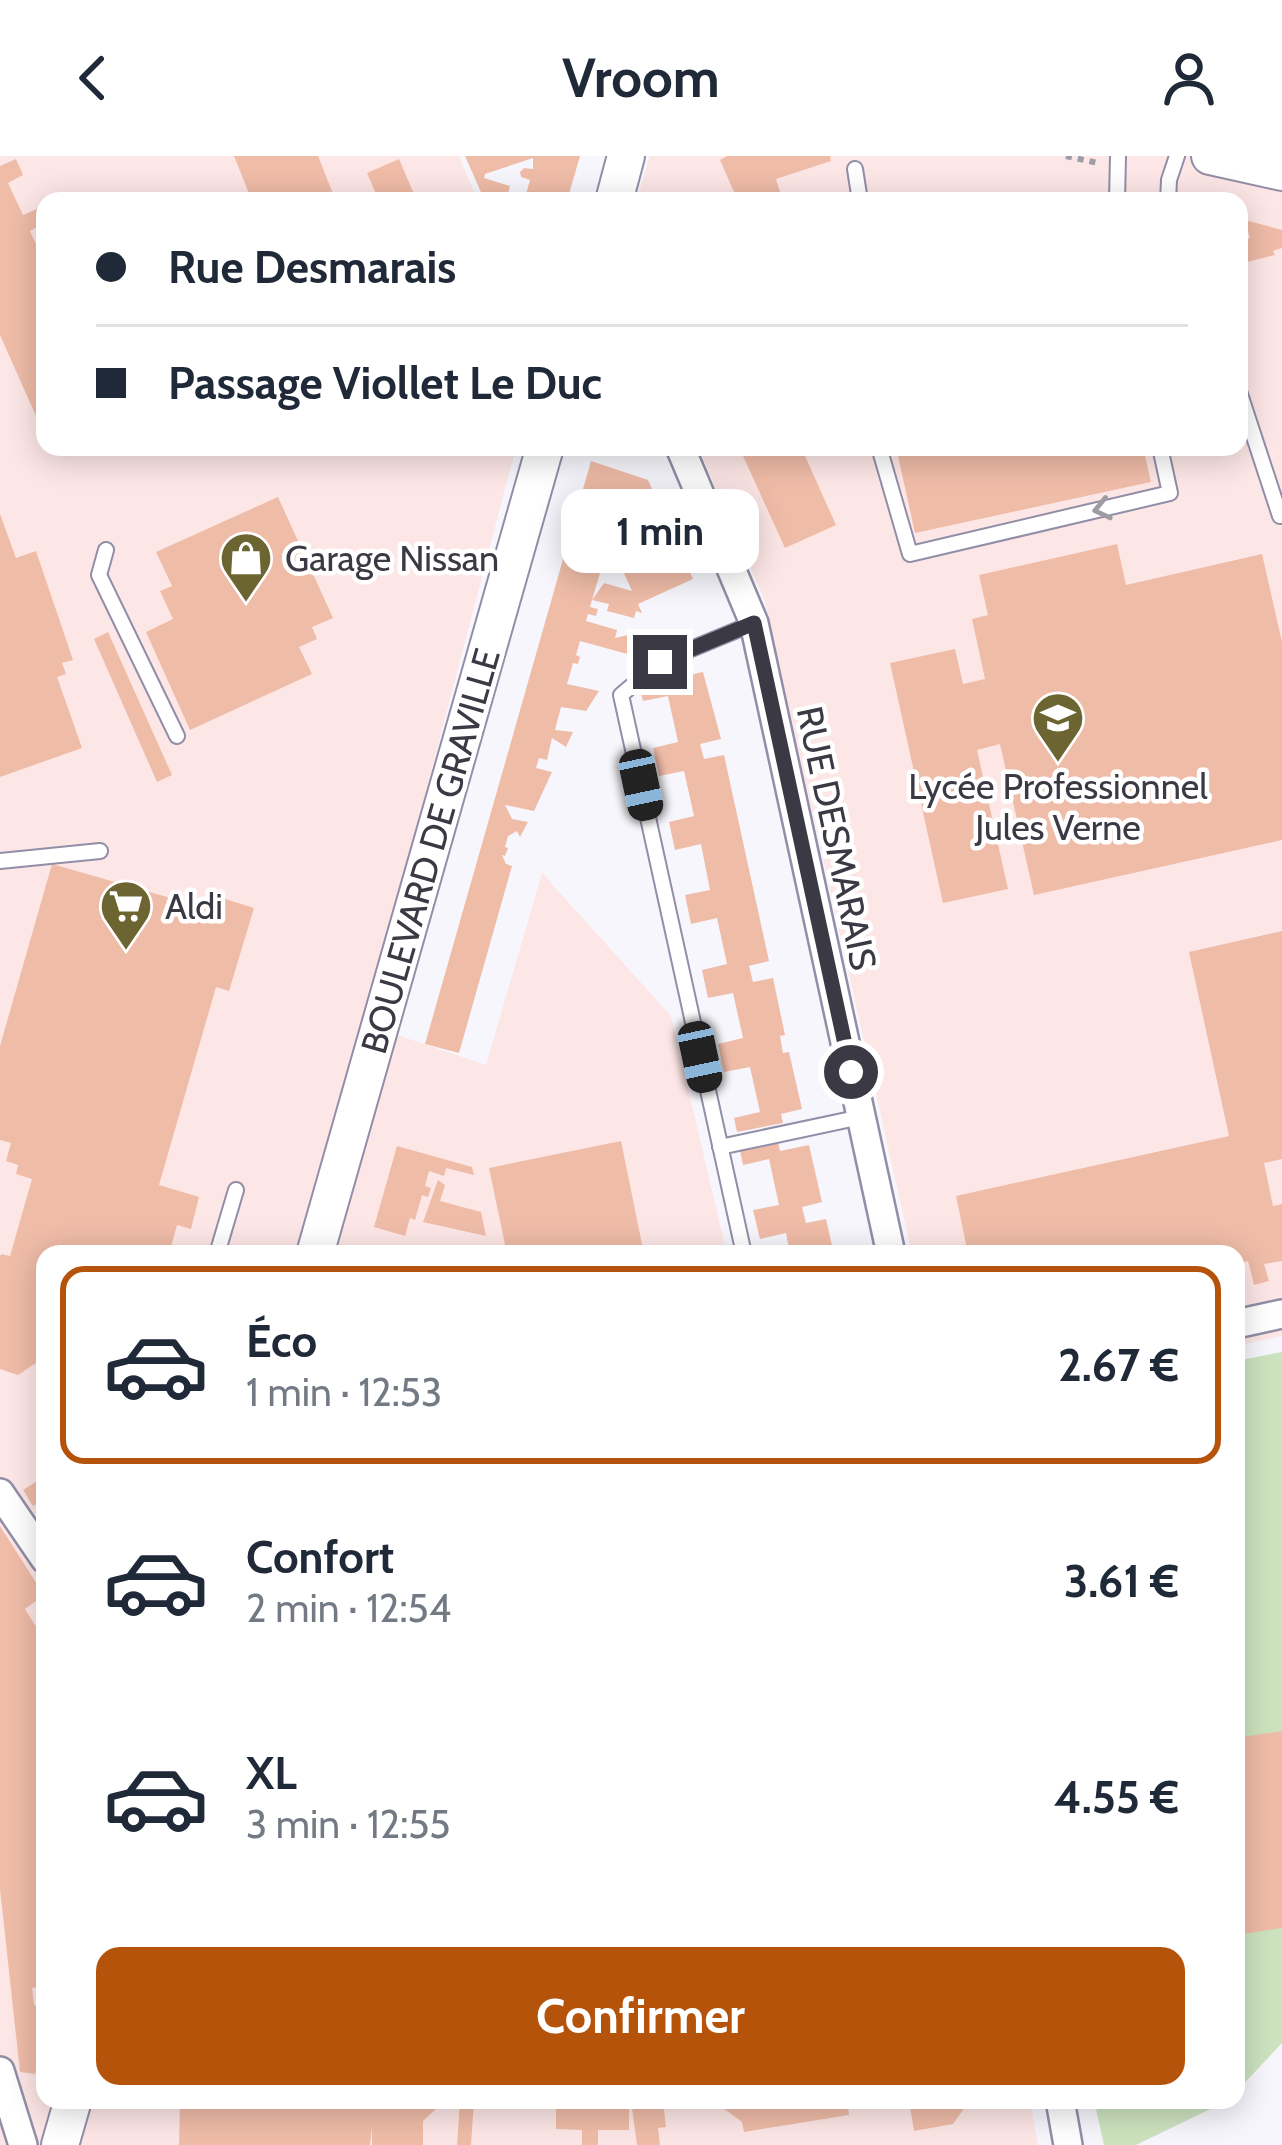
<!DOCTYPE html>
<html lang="fr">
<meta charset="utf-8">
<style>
body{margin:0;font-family:Cabin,sans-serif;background:#f6f6f7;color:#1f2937;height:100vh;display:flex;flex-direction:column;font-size:45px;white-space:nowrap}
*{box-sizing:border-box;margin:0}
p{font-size:39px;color:#747a83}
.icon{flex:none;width:66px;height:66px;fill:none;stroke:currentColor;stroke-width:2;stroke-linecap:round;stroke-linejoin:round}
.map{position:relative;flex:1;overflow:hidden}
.sheet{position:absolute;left:36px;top:1089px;width:1209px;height:864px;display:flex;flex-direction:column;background:#fff;border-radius:24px;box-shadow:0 6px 30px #0003}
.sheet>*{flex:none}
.guide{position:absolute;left:36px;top:36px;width:1212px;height:264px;border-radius:24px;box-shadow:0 6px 30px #0003;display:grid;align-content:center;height:264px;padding:0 60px;background:#fff}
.end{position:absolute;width:54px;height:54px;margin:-27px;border:15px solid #3b3944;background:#fff;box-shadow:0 0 0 6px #fff}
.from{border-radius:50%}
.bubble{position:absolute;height:84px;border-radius:24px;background:#fff;box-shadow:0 6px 30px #0003;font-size:39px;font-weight:700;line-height:84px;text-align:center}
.car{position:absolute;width:36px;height:72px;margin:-36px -18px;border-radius:15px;box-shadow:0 0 9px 3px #0007;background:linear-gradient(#222 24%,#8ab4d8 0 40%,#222 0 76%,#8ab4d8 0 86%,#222 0)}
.guide b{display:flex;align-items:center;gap:42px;height:114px;font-size:45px}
.guide b+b{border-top:3px solid #e0e1e3}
.guide i{width:30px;height:30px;background:#1f2937}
ul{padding:21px 0 0;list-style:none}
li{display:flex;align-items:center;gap:36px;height:198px;margin:0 24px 18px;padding:0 36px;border:6px solid transparent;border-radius:24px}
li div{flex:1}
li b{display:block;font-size:45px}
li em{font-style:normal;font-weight:700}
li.current{border-color:#b45309}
li>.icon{width:108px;height:108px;stroke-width:1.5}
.cta{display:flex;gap:24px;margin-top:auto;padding:24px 60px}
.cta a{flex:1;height:138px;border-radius:24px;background:#b45309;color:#fff;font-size:48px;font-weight:700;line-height:138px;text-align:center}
header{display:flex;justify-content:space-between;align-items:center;height:156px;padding:0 60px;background:#fff;font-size:54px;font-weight:700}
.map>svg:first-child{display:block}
.industrial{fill:#fde7e6}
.green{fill:#cde3bf}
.building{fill:#efbca8;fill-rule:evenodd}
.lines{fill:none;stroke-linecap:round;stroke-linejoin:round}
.lane-casing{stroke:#928ea8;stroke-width:18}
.street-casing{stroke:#928ea8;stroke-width:32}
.secondary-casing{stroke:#928ea8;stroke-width:40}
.path{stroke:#9e9da5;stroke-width:6;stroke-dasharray:6 6;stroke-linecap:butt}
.lane{stroke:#fff;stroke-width:14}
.street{stroke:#fff;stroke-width:27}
.secondary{stroke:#fff;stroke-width:36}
.oneway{stroke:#9d9ca2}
.route{stroke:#3b3944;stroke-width:15}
.labels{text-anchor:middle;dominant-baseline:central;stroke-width:9;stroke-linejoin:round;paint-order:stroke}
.poi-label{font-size:36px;fill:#3b3944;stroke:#fff;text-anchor:start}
.street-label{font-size:36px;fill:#3b3944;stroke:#fff}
</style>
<header><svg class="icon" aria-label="back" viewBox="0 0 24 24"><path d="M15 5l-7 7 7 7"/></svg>Vroom<svg class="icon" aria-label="person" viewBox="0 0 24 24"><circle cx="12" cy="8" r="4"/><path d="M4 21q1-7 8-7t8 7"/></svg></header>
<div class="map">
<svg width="1282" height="1989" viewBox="0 0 1282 1989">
<rect width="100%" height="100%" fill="#f7f6fc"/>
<path class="industrial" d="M0,0H459L478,45H45V291H516L365,868L486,909L542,717L671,860L727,1098H45V1944H1030L1038,1989H0Z
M650,0H1282V1180L1236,1190V1098H912L765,445L698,291H1239V45H636Z"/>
<path class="green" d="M1282,1196V1887L1236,1936V1205Z
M1094,1944H1229L1136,1989H1104Z"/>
<path class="building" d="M234,0H318L336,45H252Z
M465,0H580L567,45H524L530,24L521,21L520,16L524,12L533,13V2L485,18L484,22L510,30L506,45L484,43Z
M727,0H830L831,5L776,23L783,45H738L720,4Z
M16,3L23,19L8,27L23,59L39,52L45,66L30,75L45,108V256L36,260L0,179V10Z
M399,3L417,45H379L367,17Z
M1245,64L1282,74V92L1273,95L1275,99L1239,108V85L1250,82Z
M739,291H801L836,369L785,392Z
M896,291H1143L1151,326L915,377Z
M591,305L648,324L693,423L638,448L642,457L636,455L634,462L607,455L609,448L592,444L590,451L598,453L596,460L588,458L586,465L617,474L615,482L650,474L659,493L642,502L580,485L576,499L580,501L578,508L573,507L567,528L599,535L586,555L561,551L555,574L573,576L566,591L552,582L547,604L539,602L536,612L552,616L534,655L505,649L512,663L528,666L520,681L517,675L508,680L505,691L508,692L505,700L502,699L506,708L512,710L459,897L425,888ZM612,403L618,404L632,435L604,427L592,444L603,407L610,409Z
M278,341L333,462L312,471L317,483L299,491L312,518L190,574L146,476L173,463L160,435L172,430L156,396Z
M0,358L16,402L36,395L73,504L62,507L66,518L57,521L82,592L0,621Z
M1117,388L1126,429L1262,398L1282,486V684L1034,739L1000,588L977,594L1008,733L943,747L890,507L955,493L963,528L985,523L972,463L988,459L979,419Z
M108,476L172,619L157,626L94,483Z
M703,516L721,583L700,588L704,603L724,599L769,805L749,810L753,826L773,822L785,879L780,880L783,897L789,896L802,953L781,958L783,967L737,976L734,962L760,956L750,911L724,916L718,888L743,882L733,837L708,842L702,814L727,808L717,762L691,768L685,739L710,734L701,688L675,694L669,666L694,660L684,615L659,620L653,592L678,586L668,540L643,545L639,530Z
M52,708L202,751L206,737L254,752L229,835L216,831L159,1029L199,1041L191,1073L177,1069L169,1098H45V1193L42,1203L18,1219L0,1213V1101L1,1098L10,1100L32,1023L16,1018L18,1009L6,1005L11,987L0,984V890Z
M1282,775V1003L1264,1007L1273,1050L1282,1048V1105L1264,1108L1269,1125L1254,1129L1248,1105L1236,1108V1098H968L956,1040L1229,980L1189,796Z
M621,985L644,1098H507L489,1012Z
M778,986L780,995L809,989L822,1046L802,1051L806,1067L826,1063L834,1098H790L786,1077L760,1083L753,1054L779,1049L769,1003L743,1009L740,994Z
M397,990L472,1011L474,1019L446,1012L444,1020L429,1015L425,1030L431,1032L428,1041L422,1039L415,1064L410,1062L405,1080L374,1071Z
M438,1024L445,1029L440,1045L481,1056L486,1080L423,1066Z
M45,1320V1343L33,1350L23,1334Z
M0,1370L44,1439L25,1453L45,1485V1830L32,1832L34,1849L45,1852V1882L35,1918L20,1916L0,1733Z
M1282,1575V1772L1236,1779V1582Z
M180,1944H437V1952L423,1965V1989H372V1971L370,1989H179Z
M460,1944H474L471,1989H457Z
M556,1944L629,1949V1974H598V1989H582V1974L556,1973Z
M631,1944H663L666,1971L658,1972L660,1989H637Z
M718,1944H847L849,1959L744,1976L742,1966L719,1949Z
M909,1944H962L963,1954L953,1968L914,1975Z"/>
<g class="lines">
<g class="lane-casing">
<path id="lane" d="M855,13L860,45
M1117,45L1118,0
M1168,45L1169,24L1177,0
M1239,235L1280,360
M879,291L910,398L1170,337L1160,291
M106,394L99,419L177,580
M0,705L100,695
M720,991L861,961
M217,1098L236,1034
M744,1098L621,539L660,506L754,467"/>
</g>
<g class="street-casing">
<path id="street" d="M680,291L754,467L891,1098
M1236,1168L1282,1158
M0,1337L45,1403
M0,1915L23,1989
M1060,1944L1068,1989"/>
</g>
<g class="secondary-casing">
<path id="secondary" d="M1210,0L1282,16
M614,45L626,0
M315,1098L545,291
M60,1989L73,1944"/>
</g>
<path class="path" d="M1066,0L1098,7"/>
<use href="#lane" class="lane"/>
<use href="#street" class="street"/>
<use href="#secondary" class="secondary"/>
</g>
<defs><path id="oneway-chevron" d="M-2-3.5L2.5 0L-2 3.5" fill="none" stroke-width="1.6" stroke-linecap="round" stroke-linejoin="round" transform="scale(3)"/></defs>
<use class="oneway" href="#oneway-chevron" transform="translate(1102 353) rotate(167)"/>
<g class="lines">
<path class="route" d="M660,506L754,467L851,916"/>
</g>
<defs>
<g id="shop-pin" transform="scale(2.7)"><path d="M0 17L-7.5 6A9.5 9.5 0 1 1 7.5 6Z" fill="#6c6531" stroke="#fff"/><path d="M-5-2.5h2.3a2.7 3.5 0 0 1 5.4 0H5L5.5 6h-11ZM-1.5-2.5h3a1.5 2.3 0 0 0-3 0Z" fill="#fff"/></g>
<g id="school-pin" transform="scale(2.7)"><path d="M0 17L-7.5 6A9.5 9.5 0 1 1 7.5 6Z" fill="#6c6531" stroke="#fff"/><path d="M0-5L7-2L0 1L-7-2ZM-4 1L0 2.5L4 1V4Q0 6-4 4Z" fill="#fff"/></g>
<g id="supermarket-pin" transform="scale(2.7)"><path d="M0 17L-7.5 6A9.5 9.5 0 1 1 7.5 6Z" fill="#6c6531" stroke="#fff"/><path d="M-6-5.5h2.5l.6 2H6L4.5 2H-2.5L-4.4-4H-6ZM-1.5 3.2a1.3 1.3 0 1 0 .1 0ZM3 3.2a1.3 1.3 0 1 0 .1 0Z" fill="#fff"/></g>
</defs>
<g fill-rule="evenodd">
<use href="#shop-pin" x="246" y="402"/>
<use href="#school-pin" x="1058" y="562"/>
<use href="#supermarket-pin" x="126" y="750"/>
</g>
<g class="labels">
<g class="poi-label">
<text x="285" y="402">Garage Nissan</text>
<text x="1058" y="630" text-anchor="middle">Lycée Professionnel<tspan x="1058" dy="41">Jules Verne</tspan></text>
<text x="165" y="750">Aldi</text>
</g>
<g class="street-label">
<text transform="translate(837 682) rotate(78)">RUE DESMARAIS</text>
<text transform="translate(430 695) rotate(-74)">BOULEVARD DE GRAVILLE</text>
</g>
</g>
</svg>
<i class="end from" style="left:851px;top:916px"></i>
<i class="end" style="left:660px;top:506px"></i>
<div class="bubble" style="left:561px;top:333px;width:198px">1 min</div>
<i class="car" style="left:641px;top:629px;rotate:168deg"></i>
<i class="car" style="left:700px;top:901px;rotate:168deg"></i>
<div class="guide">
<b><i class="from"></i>Rue Desmarais</b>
<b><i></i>Passage Viollet Le Duc</b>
</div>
<section class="sheet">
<ul>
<li class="current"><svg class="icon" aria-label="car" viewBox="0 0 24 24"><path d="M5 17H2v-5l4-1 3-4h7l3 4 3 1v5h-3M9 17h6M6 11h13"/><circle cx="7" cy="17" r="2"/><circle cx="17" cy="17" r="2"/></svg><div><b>Éco</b><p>1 min · 12:53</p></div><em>2.67 €</em></li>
<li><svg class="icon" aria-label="car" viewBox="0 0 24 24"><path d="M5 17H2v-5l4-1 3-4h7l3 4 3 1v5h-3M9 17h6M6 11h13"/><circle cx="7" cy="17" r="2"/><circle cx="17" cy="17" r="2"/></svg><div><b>Confort</b><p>2 min · 12:54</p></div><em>3.61 €</em></li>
<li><svg class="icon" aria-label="car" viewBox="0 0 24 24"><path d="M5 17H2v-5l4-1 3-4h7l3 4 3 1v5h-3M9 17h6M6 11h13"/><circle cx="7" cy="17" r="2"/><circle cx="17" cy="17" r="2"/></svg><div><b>XL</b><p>3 min · 12:55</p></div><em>4.55 €</em></li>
</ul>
<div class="cta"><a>Confirmer</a></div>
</section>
</div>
